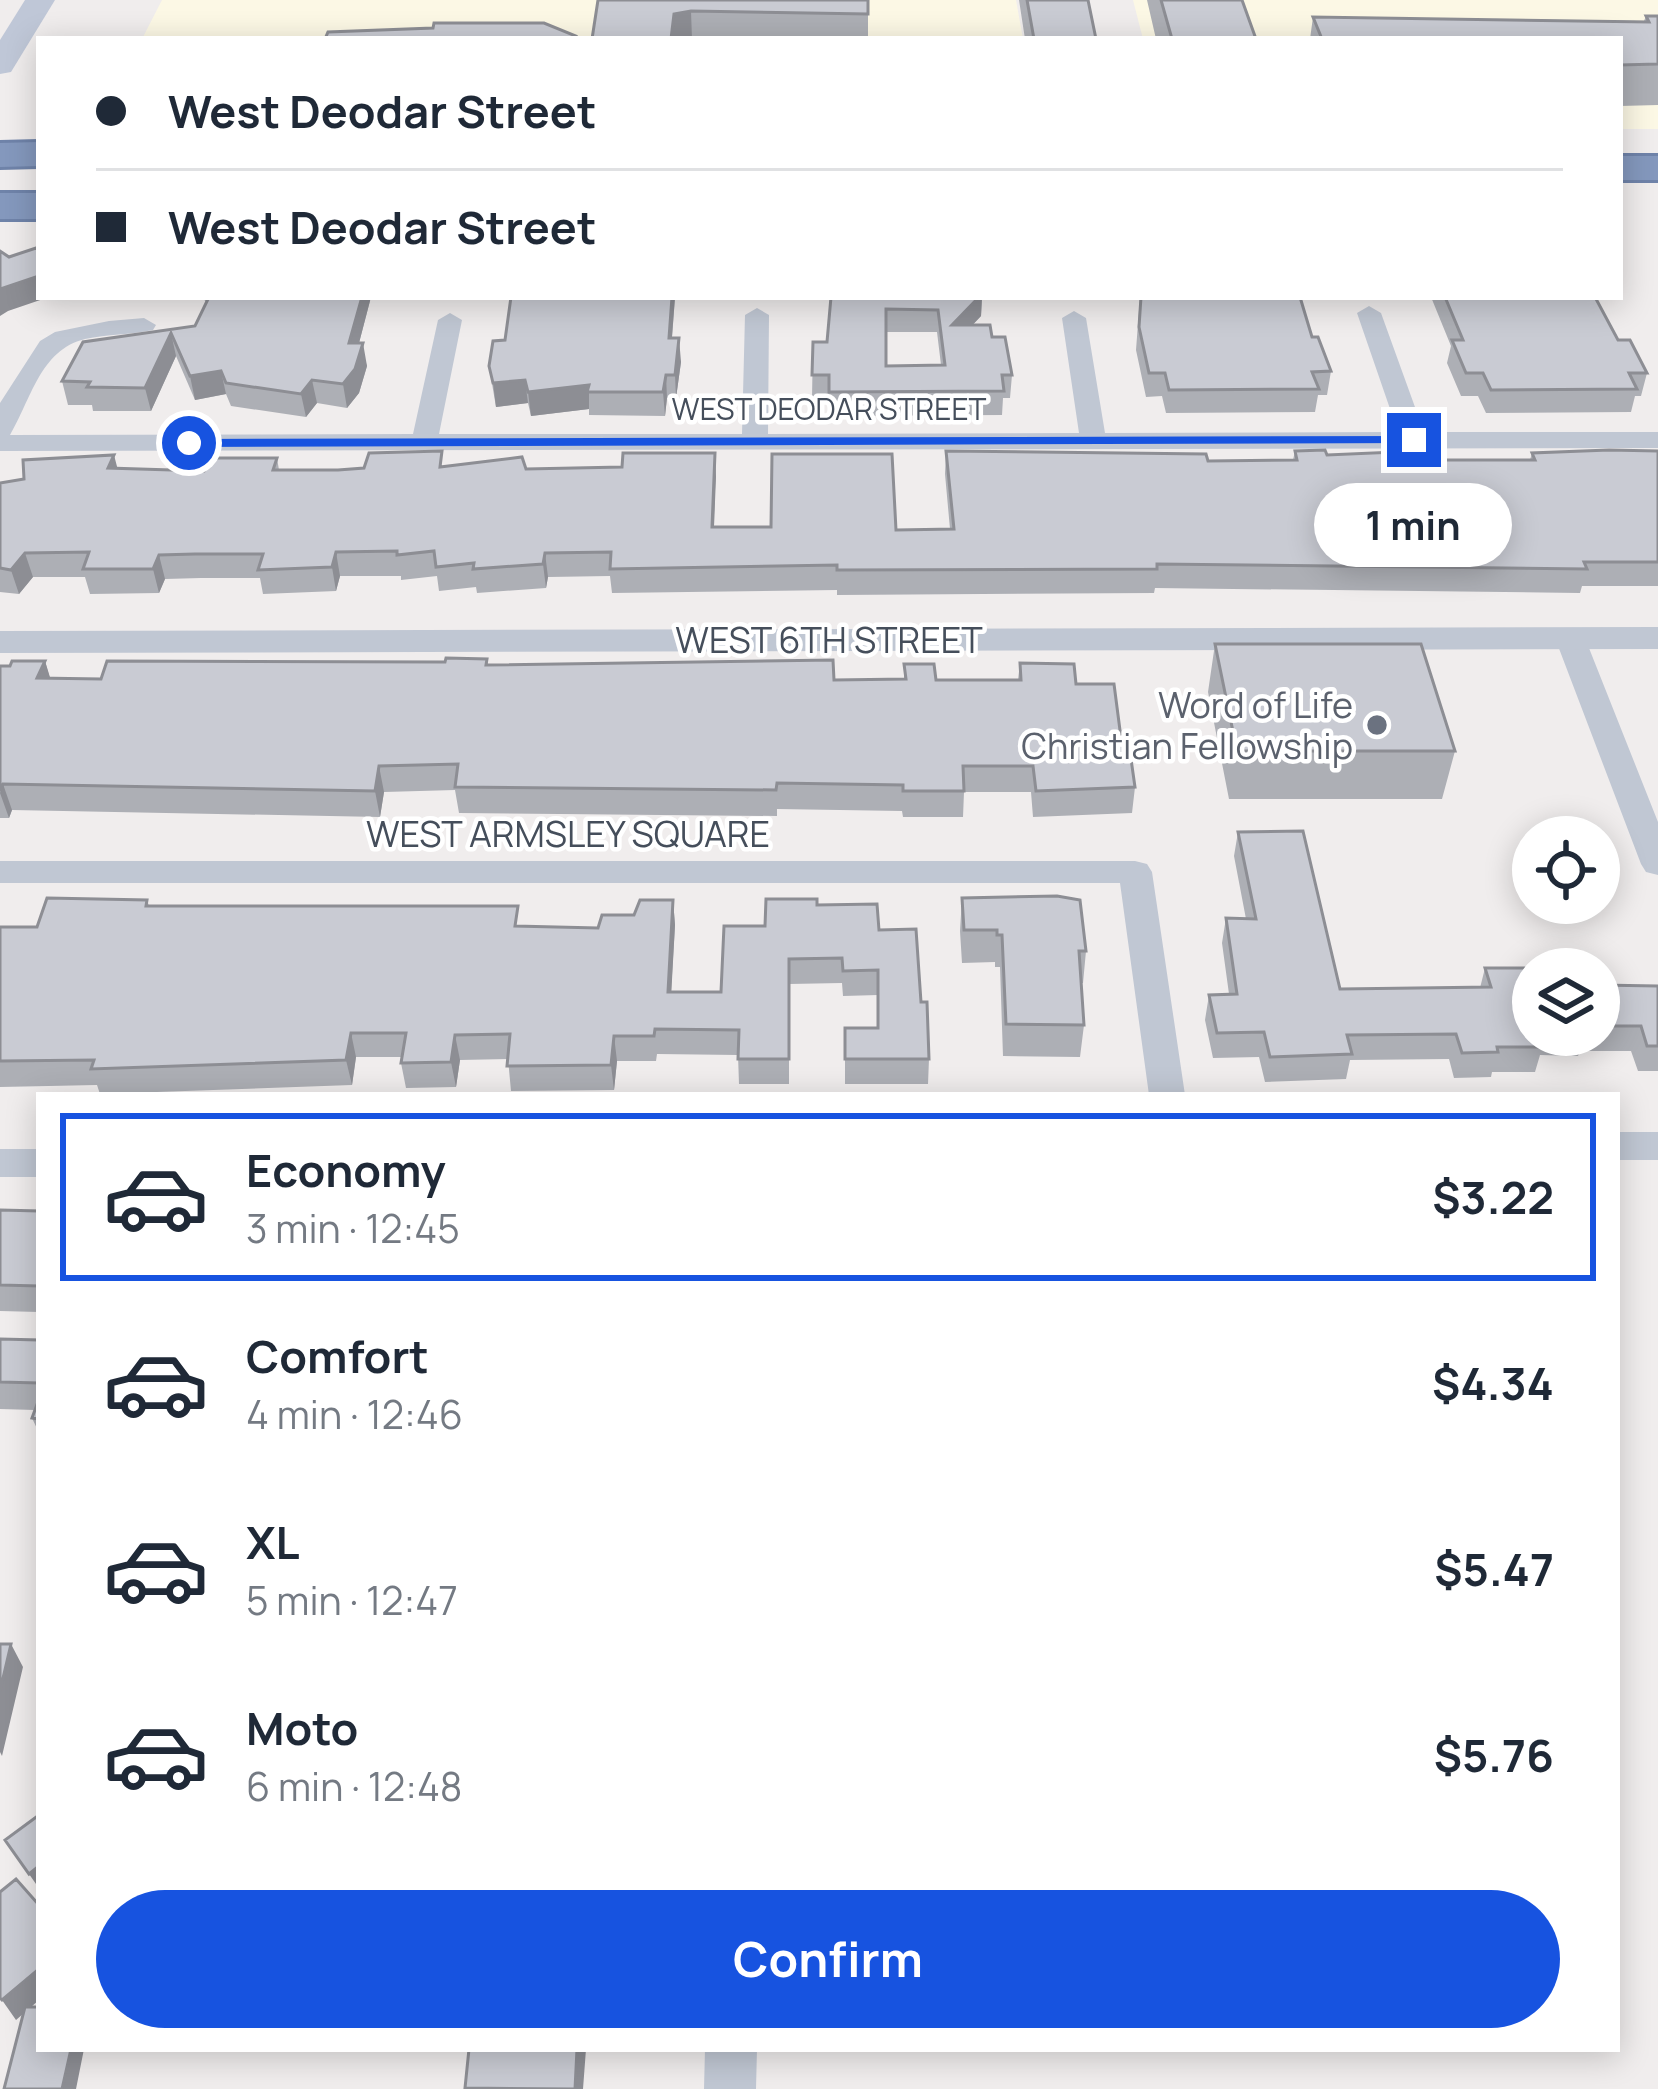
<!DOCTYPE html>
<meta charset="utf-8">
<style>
body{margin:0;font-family:Manrope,sans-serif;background:#f2f2f3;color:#1f2937;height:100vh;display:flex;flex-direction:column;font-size:45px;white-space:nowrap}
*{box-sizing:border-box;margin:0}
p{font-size:39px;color:#747a83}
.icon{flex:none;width:66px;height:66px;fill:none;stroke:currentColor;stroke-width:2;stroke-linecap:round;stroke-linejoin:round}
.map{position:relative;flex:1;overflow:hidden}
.side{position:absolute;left:36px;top:1092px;width:1584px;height:960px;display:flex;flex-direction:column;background:#fff;border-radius:0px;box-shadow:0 6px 30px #0003}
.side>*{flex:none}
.hud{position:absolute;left:36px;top:36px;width:1587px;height:264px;border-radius:0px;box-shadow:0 6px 30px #0003;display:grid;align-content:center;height:264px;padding:0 60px;background:#fff}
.buttons{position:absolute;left:1512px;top:816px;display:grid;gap:24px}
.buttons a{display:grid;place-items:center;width:108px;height:108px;border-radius:50%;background:#fff;box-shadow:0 6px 30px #0003;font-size:60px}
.end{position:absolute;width:54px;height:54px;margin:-27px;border:15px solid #1753e0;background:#fff;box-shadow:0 0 0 6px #fff}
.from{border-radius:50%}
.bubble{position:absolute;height:84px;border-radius:42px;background:#fff;box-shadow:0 6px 30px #0003;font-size:39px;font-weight:700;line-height:84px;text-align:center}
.hud b{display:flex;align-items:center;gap:42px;height:114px;font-size:45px}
.hud b+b{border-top:3px solid #e0e1e3}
.hud i{width:30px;height:30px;background:#1f2937}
ul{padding:21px 0 0;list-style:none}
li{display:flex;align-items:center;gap:36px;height:168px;margin:0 24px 18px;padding:0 36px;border:6px solid transparent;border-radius:0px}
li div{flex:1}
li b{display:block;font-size:45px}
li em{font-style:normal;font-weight:700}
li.current{border-color:#1753e0}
li>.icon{width:108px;height:108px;stroke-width:1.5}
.cta{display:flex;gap:24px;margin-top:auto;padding:24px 60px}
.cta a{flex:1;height:138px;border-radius:72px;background:#1753e0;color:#fff;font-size:48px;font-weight:700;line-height:138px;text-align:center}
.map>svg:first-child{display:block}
.commercial{fill:#fcf8e5}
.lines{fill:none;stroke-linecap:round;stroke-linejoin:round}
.motorway-casing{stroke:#6f83a9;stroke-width:6}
.minor{fill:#c0c7d3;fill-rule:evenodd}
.tertiary{fill:#c0c7d3;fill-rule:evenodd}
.secondary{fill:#bfc7d7;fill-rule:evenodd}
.motorway{fill:#8498bd;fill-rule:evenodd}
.wall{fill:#adafb5;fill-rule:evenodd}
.shaded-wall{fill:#8d8e94}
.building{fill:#c9cbd3;stroke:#8d8e94;stroke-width:3;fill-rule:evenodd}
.route{fill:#1753e0}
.worship-dot{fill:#6b7280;stroke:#fff;stroke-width:4.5}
.labels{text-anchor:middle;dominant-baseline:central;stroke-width:9;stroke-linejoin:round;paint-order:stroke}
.far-street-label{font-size:30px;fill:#454e5b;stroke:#fff}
.street-label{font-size:36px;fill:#454e5b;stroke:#fff}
.worship-label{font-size:36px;fill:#5b616d;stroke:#fff;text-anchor:end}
</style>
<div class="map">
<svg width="1658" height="2089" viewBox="0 0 1658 2089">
<rect width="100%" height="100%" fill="#f0eded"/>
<path class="commercial" d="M162,0H1016L1023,39H142Z
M1133,0H1658V129H1620V39H1143Z"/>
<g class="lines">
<g class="motorway-casing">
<path id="motorway" d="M39,142V166L0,167V143Z
M1620,156H1658V180H1620Z
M0,193H39V219H0Z"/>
</g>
<path class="minor" d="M1369,306L1381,313L1424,432H1658V448L0,451V403L40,341L55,332L109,321L144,318L156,325L153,330C131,335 107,334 85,339C40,350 31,400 10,435L413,434L438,320L450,313L462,320L439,434H742L745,315L757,308L769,315L768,434L1079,433L1062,318L1074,311L1086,318L1105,433L1398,432L1357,313Z
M1570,629L1585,638L1658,822V875L1646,872L1641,864L1555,638Z
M0,861H1135L1147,864L1152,872L1185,1095H1149L1120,883H0Z
M1617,1132H1658V1160H1617Z
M0,1149H39V1177H0Z
M705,2049H757L756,2089H704Z"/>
<path class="tertiary" d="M1658,627V649L0,653V631Z"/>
<path class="secondary" d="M25,0H55L11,72L0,74V40Z"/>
<use href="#motorway" class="motorway"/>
</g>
<path class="wall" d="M598,0H868V39H592Z
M1019,0H1088L1096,39H1025Z
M1147,0H1242L1256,39H1156Z
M1646,16H1658V105L1620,106V39H1310L1313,17L1644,21Z
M202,297H371L359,343L367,366L359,393L347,408L317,403L306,417L231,406L226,394L195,400L176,356L151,411H93L92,405H68L62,381L195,326L206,302Z
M511,297H675L672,338L681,362L676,398H667L665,416L589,415V409L531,416L528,403L496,407L489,366L505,340Z
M824,297H982L981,316L972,325L992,337L1012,375L1010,398H1003L1002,415L829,416V398H812L813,342H827L830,300ZM886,332H937L941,365L886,366Z
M1140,297L1312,337L1331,371L1327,395H1318L1315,412L1166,413L1162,396L1146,397L1136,350Z
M1431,297H1595L1618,340L1647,373L1641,396H1635L1631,412L1486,413L1478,396H1461L1447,363L1451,346Z
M946,451L1208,461L1293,460L1295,451L1327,455L1445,460H1530L1532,453L1658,451V586H1582L1580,593L1155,588L1154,593L837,595V590L612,593L610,576L548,577L546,588L477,593L476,587L439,591L437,576L401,580V576H340L336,591L263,594L260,578H201L165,579L159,593L90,594L85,577H33L19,594L0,592V483L118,468L204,471L277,458L279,470H338L445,466L526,469L622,467L715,453L714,527L896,530L950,529L945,474Z
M1215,644L1455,751L1442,799H1229L1208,692Z
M487,659L488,665L834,680L904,679V664L936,680H1018L1020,663L1076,684L1121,738L1135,787L1132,813L1033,817L1031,792H964L963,817H903L902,811L777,809V816L459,813L455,790L384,792L380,817L12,810L9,818H0V666L45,661L50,679H101Z
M1238,832L1340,989L1480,988L1485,968L1533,1035H1599V985L1658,986V1071H1638L1631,1051H1580L1578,1056L1540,1055L1535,1072H1492L1491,1077L1454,1078L1449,1059L1350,1060L1346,1079L1265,1082L1259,1057L1213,1058L1205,1020L1209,995L1229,994L1222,943L1226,918L1246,919L1234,856Z
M962,898L1086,951L1083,983H1081L1084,1025L1080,1057L1003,1056L1000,967H995V962L962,963L960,931Z
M147,900L149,906L521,926L598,928L673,900L675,925L671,992H721L765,926L817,905L879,930L921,1002L929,1059L928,1084H845V1028H878V995L843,996L842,983L789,984V1084H739L738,1055L657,1054L656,1061H617L614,1090L511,1091L508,1059L460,1060L456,1087L406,1088L401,1063L402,1057H356L352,1085L100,1094L97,1085L0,1087V927H37Z
M0,1210L39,1211V1312L0,1311Z
M0,1339L39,1341V1433L32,1418L35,1410L0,1409Z"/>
<path class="shaded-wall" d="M691,11L692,39H671L674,14Z
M39,276V297H49L8,311L0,316V289Z
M362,297H371L353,366L349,343Z
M672,297H675L670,362L669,338Z
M979,297H982L981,316L951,348L952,325Z
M171,333L176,356L151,411L145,388Z
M679,338L681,362L676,398L675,375Z
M363,343L367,366L359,393L347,408L343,384Z
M221,371L226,394L195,400L190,376Z
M666,375L667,398L665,416L663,392Z
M312,380L317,403L306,417L301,394Z
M525,380L528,403L496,407L493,383Z
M589,385V409L531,416L528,392Z
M715,453L716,477L713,551L712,527Z
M114,455L120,478L108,468Z
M336,552L340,576L336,591L332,567Z
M25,553L33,577L19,594L11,570Z
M545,553L548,577L546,588L543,564Z
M159,555L165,579L159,593L153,569Z
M45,661L53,687L37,678Z
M379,766L384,792L380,817L375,791Z
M3,784L12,810L9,818L0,793Z
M673,900L675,925L670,1016L668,992Z
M351,1033L356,1057L352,1085L346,1060Z
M455,1035L460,1060L456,1087L451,1062Z
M614,1036L617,1061L614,1090L611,1065Z
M11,1644L23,1667L2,1756L0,1752V1691Z
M39,1866V1881L36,1884L29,1874Z
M39,1969V2000L16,2020L2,2000Z
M71,2049H84L76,2089H62Z
M577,2049H586L583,2089H575Z"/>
<path class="building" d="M598,0H868V14L691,11L674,14L671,39H592Z
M1027,0H1088L1096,39H1034Z
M1161,0H1242L1256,39H1172Z
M1646,16H1658V64L1620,65V39H1322L1313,17L1649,22Z
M434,23H544L576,36L575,39H325L328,32L433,28Z
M36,248L39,251V276L0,289V251L9,257Z
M209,297H362L349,343H363L355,369L343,384L312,380L301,394L226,383L221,371L190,376L171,333L145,388L87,387L90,382L62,381L83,342L195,326Z
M511,297H672L669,338H679L675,375H666L663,392H587L589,385L528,392L525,380L493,383L489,366L493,341L505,340Z
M831,297H979L952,325H990L992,337H1005L1012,375H1002L1004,391L829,392V375H812L813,342H827ZM886,309L938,310L945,365L886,366Z
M1141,297H1300L1312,337H1318L1331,371L1312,372L1319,389L1169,390L1165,373H1149L1139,327Z
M1445,297H1595L1618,340H1630L1647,373H1629L1637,389L1491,390L1483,373H1466L1452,340H1463Z
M1325,450L1327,455L1442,450L1445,460H1535L1532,453L1609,450L1658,451V562H1584L1587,569L1157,564V569L837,570V565L610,569L611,552L545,553L543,564L473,569L474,563L436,567L434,551L397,555V551L336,552L332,567L258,570L263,554H195L159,555L153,569H83L89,552L25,553L11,570L0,568V483L24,479L23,460L114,455L108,468L204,471L209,458H277L273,470H338L364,468L369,453L442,451L440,467L522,457L526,469L622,467L623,453H715L712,527H771L772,454H892L896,530L954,529L946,451L1206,454L1208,461L1297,460L1295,451Z
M1215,644H1421L1455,751H1237Z
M446,658L487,659L486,665L833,660L834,680L906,679L904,664H934L936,680H1021L1020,663L1074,664L1076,684H1114L1121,738H1128L1135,787L1036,791L1033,766H963L964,791H903V785L777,783L776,790L455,787L458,764L379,766L375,791L3,784L0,791V666H10L12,661H45L37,678L101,679L107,661L445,662Z
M1303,831L1340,989L1491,987L1485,968H1533V1035H1540L1543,1047H1497L1498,1052L1462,1053L1456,1034L1347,1035L1352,1054L1270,1057L1264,1032L1217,1033L1209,995L1237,994L1226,918L1256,919L1238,832Z
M1057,896L1080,900L1086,951H1079L1084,1025L1006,1024L1002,935H997V930H964L962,898Z
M47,898L147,900L146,906H518L515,926L598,928L602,915H634L640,900H673L668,992H721L724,926H765L766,899H817V905L877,904L879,930L916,929L921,1002H927L929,1059H845V1028H878V970L843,971L842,958L789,959V1059H738L739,1030L655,1029L654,1036H614L611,1065L507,1066L510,1034L455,1035L451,1062L401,1063L406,1033H351L346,1060L91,1069L94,1060L0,1061V927H37Z
M1599,985L1658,986V1046H1647L1641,1026H1599Z
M0,1210L39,1211V1286L0,1285Z
M0,1339L39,1340V1383L0,1382Z
M39,1399V1419L32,1418Z
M0,1644H11L0,1691Z
M39,1815V1866L29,1874L5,1840Z
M16,1879L39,1905V1969L2,2000L0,1998V1892Z
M25,2007H39V2049H71L62,2089H4Z
M469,2049H577L575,2089L465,2088Z"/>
<path class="route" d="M1414,436L1419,443L189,447L181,443L189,439Z"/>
<circle class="worship-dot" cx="1377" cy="725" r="12"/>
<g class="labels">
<g class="far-street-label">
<text x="829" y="408">WEST DEODAR STREET</text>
</g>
<g class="street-label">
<text x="829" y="639">WEST 6TH STREET</text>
<text x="568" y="833">WEST ARMSLEY SQUARE</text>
</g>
<g class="worship-label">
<text x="1353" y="704">Word of Life<tspan x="1353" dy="41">Christian Fellowship</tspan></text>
</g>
</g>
</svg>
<div class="buttons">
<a><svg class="icon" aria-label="locate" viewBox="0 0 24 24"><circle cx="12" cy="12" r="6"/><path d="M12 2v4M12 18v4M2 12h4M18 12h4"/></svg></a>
<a><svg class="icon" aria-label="layers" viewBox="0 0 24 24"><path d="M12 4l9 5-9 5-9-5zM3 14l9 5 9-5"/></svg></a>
</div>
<i class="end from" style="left:189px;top:443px"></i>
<i class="end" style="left:1414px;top:440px"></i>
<div class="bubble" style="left:1314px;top:483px;width:198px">1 min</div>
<div class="hud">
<b><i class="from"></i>West Deodar Street</b>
<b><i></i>West Deodar Street</b>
</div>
<section class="side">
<ul>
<li class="current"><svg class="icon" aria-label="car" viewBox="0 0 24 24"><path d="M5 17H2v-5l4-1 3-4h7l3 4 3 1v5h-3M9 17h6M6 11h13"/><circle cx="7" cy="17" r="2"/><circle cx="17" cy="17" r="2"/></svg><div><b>Economy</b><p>3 min · 12:45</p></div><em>$3.22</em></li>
<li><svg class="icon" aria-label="car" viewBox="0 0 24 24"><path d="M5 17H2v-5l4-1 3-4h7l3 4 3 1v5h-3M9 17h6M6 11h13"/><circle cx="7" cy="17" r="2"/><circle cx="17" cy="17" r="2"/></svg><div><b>Comfort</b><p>4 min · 12:46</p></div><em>$4.34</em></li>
<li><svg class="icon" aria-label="car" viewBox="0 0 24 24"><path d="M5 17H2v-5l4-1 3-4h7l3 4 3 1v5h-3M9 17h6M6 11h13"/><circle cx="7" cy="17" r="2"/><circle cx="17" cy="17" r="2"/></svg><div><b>XL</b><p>5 min · 12:47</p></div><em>$5.47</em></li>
<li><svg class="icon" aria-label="car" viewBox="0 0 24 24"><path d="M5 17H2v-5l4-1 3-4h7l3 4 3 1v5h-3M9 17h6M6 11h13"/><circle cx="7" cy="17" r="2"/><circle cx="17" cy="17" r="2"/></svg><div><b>Moto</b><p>6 min · 12:48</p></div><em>$5.76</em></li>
</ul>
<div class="cta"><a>Confirm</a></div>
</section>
</div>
